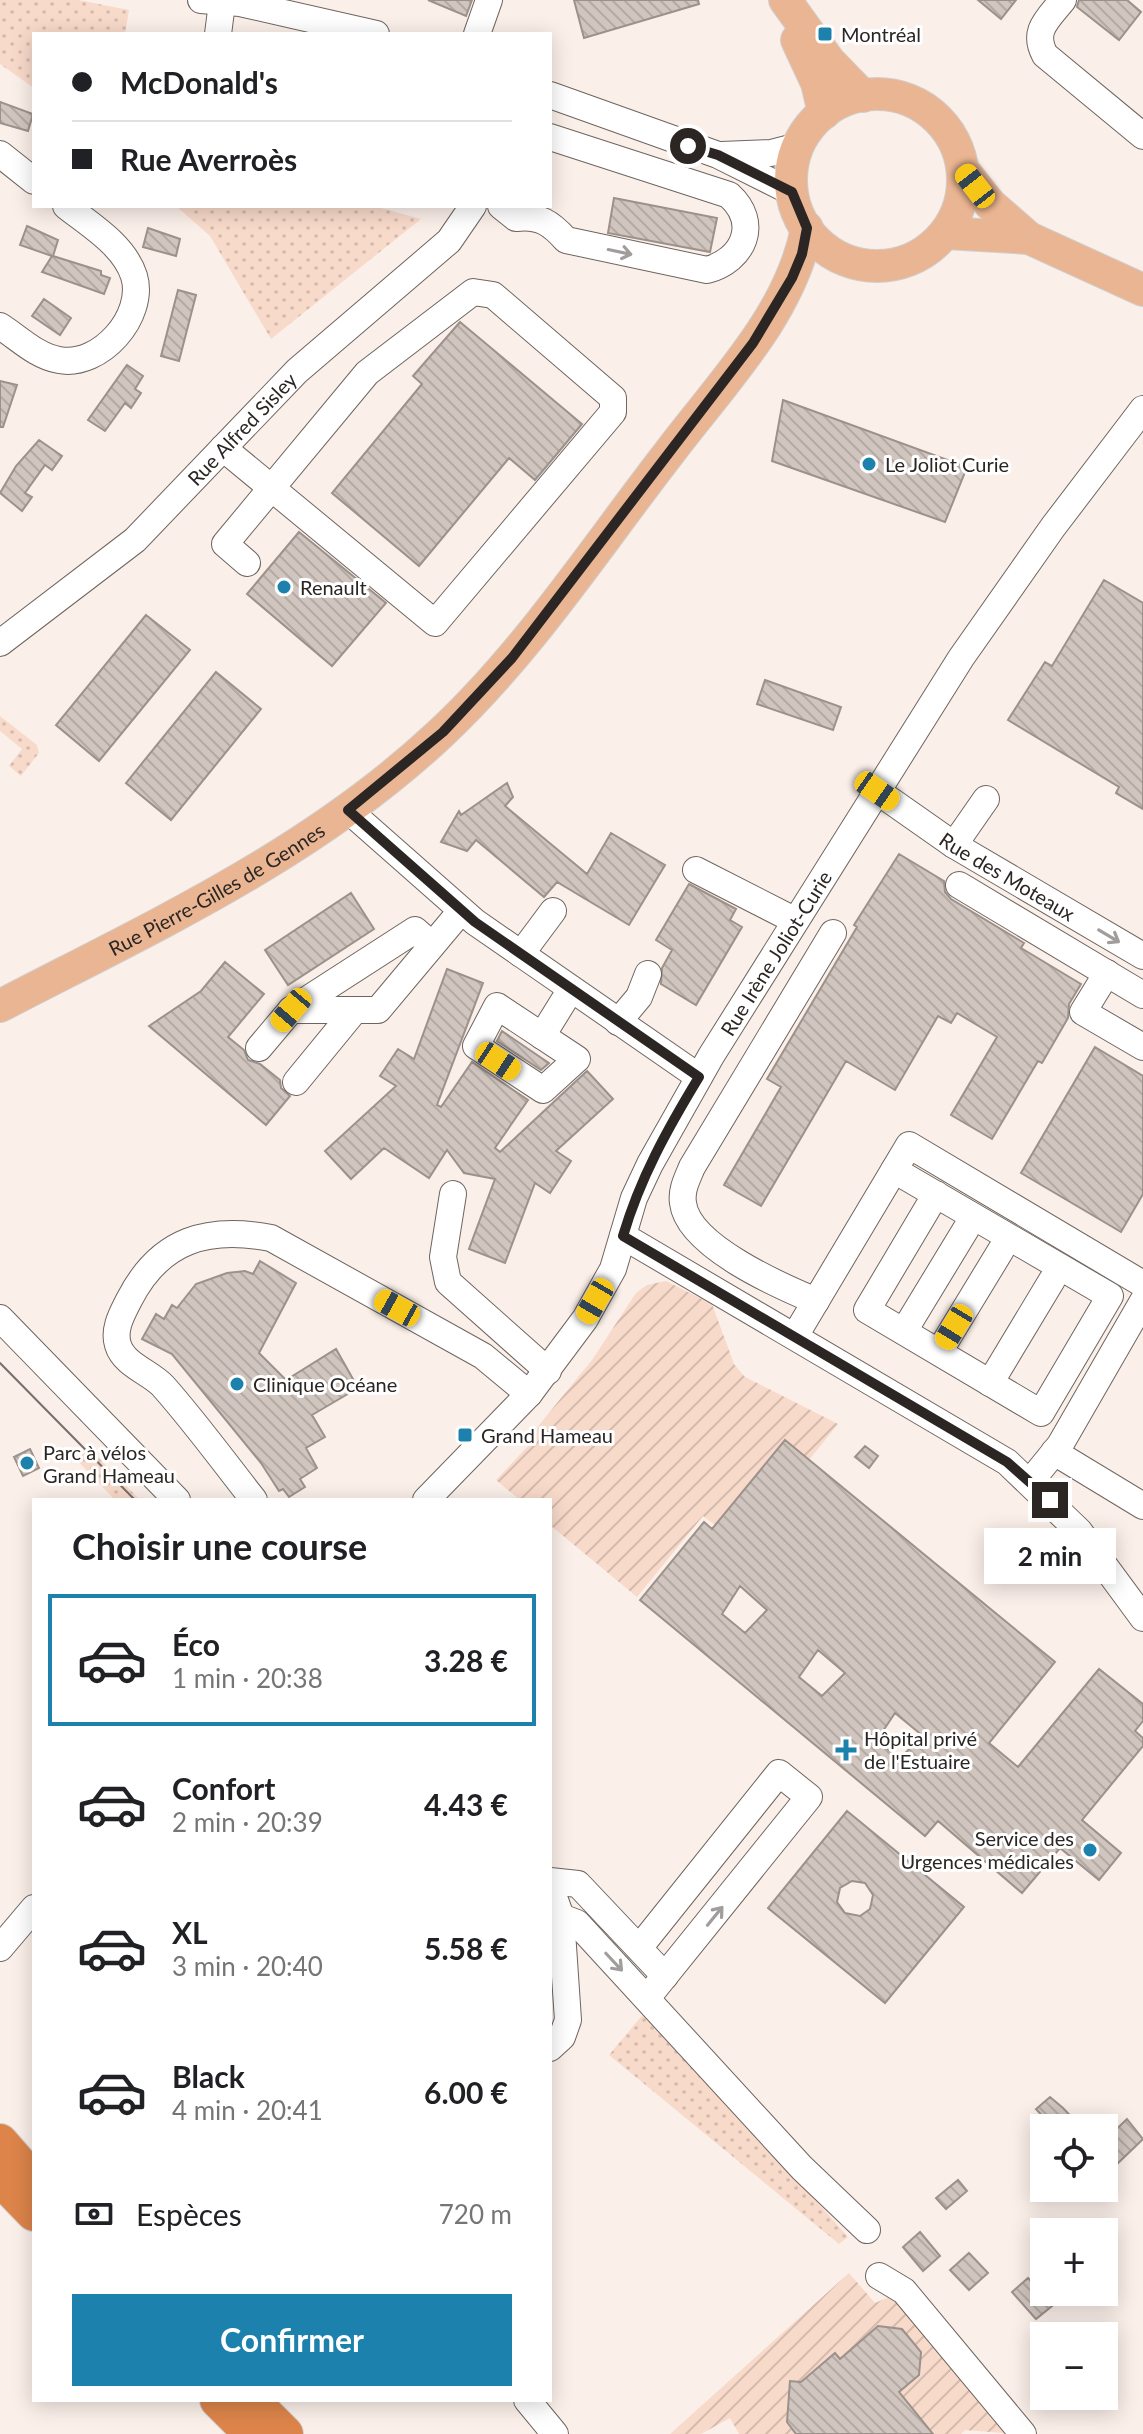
<!DOCTYPE html>
<html lang="fr">
<meta charset="utf-8">
<style>
body{margin:0;font-family:Lato,sans-serif;background:#f6f6f6;color:#202124;height:100vh;display:flex;flex-direction:column;font-size:30px;white-space:nowrap}
*{box-sizing:border-box;margin:0}
p{font-size:26px;color:#757577}
.icon{flex:none;width:44px;height:44px;fill:none;stroke:currentColor;stroke-width:2;stroke-linecap:round;stroke-linejoin:round}
.map{position:relative;flex:1;overflow:hidden}
.panel{position:absolute;left:32px;top:1498px;width:520px;height:904px;display:flex;flex-direction:column;background:#fff;border-radius:0px;box-shadow:0 4px 20px #0003}
.panel>*{flex:none}
.guide{position:absolute;left:32px;top:32px;width:520px;height:176px;border-radius:0px;box-shadow:0 4px 20px #0003;display:grid;align-content:center;height:176px;padding:0 40px;background:#fff}
.buttons{position:absolute;left:1030px;top:2114px;display:grid;gap:16px}
.buttons a{display:grid;place-items:center;width:88px;height:88px;border-radius:0px;background:#fff;box-shadow:0 4px 20px #0003;font-size:40px}
.end{position:absolute;width:36px;height:36px;margin:-18px;border:10px solid #2b2624;background:#fff;box-shadow:0 0 0 4px #fff}
.from{border-radius:50%}
.bubble{position:absolute;height:56px;border-radius:0px;background:#fff;box-shadow:0 4px 20px #0003;font-size:26px;font-weight:700;line-height:56px;text-align:center}
.car{position:absolute;width:24px;height:48px;margin:-24px -12px;border-radius:10px;box-shadow:0 0 6px 2px #0007;background:linear-gradient(#f5c518 24%,#345 0 40%,#f5c518 0 76%,#345 0 86%,#f5c518 0)}
.guide b{display:flex;align-items:center;gap:28px;height:76px;font-size:30px}
.guide b+b{border-top:2px solid #e0e0e0}
.guide i{width:20px;height:20px;background:#202124}
ul{padding:0;list-style:none}
li{display:flex;align-items:center;gap:24px;height:132px;margin:0 16px 12px;padding:0 24px;border:4px solid transparent;border-radius:0px}
li div{flex:1}
li b{display:block;font-size:30px}
li em{font-style:normal;font-weight:700}
li.active{border-color:#1c81ac}
li>.icon{width:72px;height:72px;stroke-width:1.5}
h2{padding:0 40px;font-size:36px;line-height:96px}
.pay{display:flex;align-items:center;gap:20px;height:88px;padding:0 40px;font-size:30px}
.pay p{margin-inline-start:auto}
.button{display:flex;gap:16px;margin-top:auto;padding:16px 40px}
.button a{flex:1;height:92px;border-radius:0px;background:#1c81ac;color:#fff;font-size:32px;font-weight:700;line-height:92px;text-align:center}
.map>svg:first-child{display:block}
.grass{fill:url(#grass-dots)}
.garden{fill:url(#garden-furrows)}
.building{fill:url(#building-back-hatch);stroke:#9c918b;stroke-width:2;fill-rule:evenodd}
.lines{fill:none;stroke-linecap:round;stroke-linejoin:round}
.minor-casing{stroke:#6f655f;stroke-width:28}
.major-casing{stroke:#d0cfcf;stroke-width:34}
.highway-casing{stroke:#d0cfcf;stroke-width:38}
.minor{stroke:#fff;stroke-width:26}
.major{stroke:#eab592;stroke-width:32}
.highway{stroke:#dc844a;stroke-width:36}
.tram{stroke:#766f6b;stroke-width:2}
.oneway{stroke:#a09d9c}
.route{stroke:#2b2624;stroke-width:10}
.poi-dot{fill:#1c81ac;stroke:#fff;stroke-width:3}
.labels{text-anchor:middle;dominant-baseline:central;stroke-width:6;stroke-linejoin:round;paint-order:stroke}
.poi-label{font-size:20px;fill:#2b2624;stroke:#fff;text-anchor:start}
.street-label{font-size:20px;fill:#2b2624;stroke:#fff}
</style>
<div class="map">
<svg width="1143" height="2434" viewBox="0 0 1143 2434">
<defs>
<pattern id="grass-dots" width="8" height="8" patternUnits="userSpaceOnUse" patternTransform="scale(2)"><rect width="8" height="8" fill="#f8daca"/><path d="M2 2h.1M6 6h.1" fill="none" stroke="#d5bbad" stroke-width="1.8" stroke-linecap="round"/></pattern>
<pattern id="garden-furrows" width="10" height="10" patternUnits="userSpaceOnUse" patternTransform="scale(2)"><rect width="10" height="10" fill="#f8daca"/><path d="M-1 1l2-2M0 10L10 0M9 11l2-2" fill="none" stroke="#d5bbad"/></pattern>
<pattern id="building-back-hatch" width="6" height="6" patternUnits="userSpaceOnUse" patternTransform="scale(2)"><rect width="6" height="6" fill="#d1c6bf"/><path d="M-1 5l2 2M0 0l6 6M5-1l2 2" fill="none" stroke="#b4aaa4"/></pattern>
</defs>
<rect width="100%" height="100%" fill="#fbefe9"/>
<path class="grass" d="M0,0H78L129,10L125,34H34V88L0,64Z
M176,206H374L421,219L271,339L210,236Z
M0,716L37,745L39,753L21,776L9,766L22,749L0,731Z
M90,1449L140,1500H115L76,1459Z
M645,2012L653,2016L848,2237L839,2244L609,2055Z"/>
<path class="garden" d="M666,1281L712,1304L734,1364L745,1377L838,1424L809,1460L715,1525L703,1516L637,1597L550,1525V1500H520L496,1480L529,1445L539,1425L592,1360L636,1293L647,1285Z
M849,2273L875,2303L891,2296L1015,2434L965,2430L961,2434H934L899,2392L919,2375L921,2351L902,2329L878,2327L840,2359L834,2353L801,2382L790,2381L787,2422L796,2434H739L730,2418L701,2434H670Z"/>
<path class="building" d="M428,0H472L466,16Z
M574,0H698L699,4L584,38Z
M978,0H1016L1001,19Z
M1079,0H1127L1141,12L1119,40L1077,7Z
M0,102L33,114L28,131L0,123Z
M614,198L717,218L710,252L608,233Z
M27,226L58,240L53,256L101,271V275L110,278L104,294L42,272L52,256L20,245Z
M148,228L180,239L176,256L143,247Z
M178,290L196,295L179,361L161,356Z
M44,299L71,318L60,335L32,316Z
M460,322L582,424L535,480L509,458L419,566L332,493L422,384L413,376Z
M127,365L143,376L135,389L141,393L131,408L125,403L105,431L88,420Z
M0,381L17,385L3,427H0Z
M783,400L967,467L945,522L772,461Z
M39,440L62,456L52,470L45,465L25,493L32,497L22,511L0,493L16,466Z
M299,532L386,603L332,666L247,594Z
M1104,580L1143,603V809L1116,793L1119,787L1008,720L1045,662L1052,666Z
M146,615L190,650L99,761L56,725Z
M216,672L261,709L171,820L126,783Z
M765,680L841,707L833,730L757,704Z
M507,783L513,797L505,806L587,874L611,833L665,865L629,925L557,882L544,897L476,840L467,851L441,842L459,811L461,815Z
M899,854L944,881L945,892L951,899L1024,943L1021,948L1081,984L1069,1004L1068,1018L1042,1063L1038,1061L992,1139L951,1115L997,1037L957,1013L951,1023L938,1016L895,1090L846,1061L761,1206L724,1185L781,1087L767,1079L857,927L854,925Z
M689,884L736,909L730,920L742,927L696,1005L661,984L662,968L672,950L656,940Z
M351,893L374,929L288,985L265,950Z
M225,962L264,994L228,1037L244,1050L248,1060L260,1064L280,1080L281,1088L290,1096L266,1125L149,1026L201,991Z
M447,969L483,983L437,1105L441,1107L472,1062L528,1100L495,1148L500,1152L587,1071L613,1099L556,1151L571,1161L550,1193L535,1183L505,1263L469,1249L495,1179L464,1173L447,1150L429,1178L384,1148L351,1179L325,1151L396,1086L380,1076L398,1049L414,1059Z
M502,1031L540,1057L549,1063L541,1070L497,1041Z
M1095,1047L1143,1076V1194L1121,1232L1021,1173Z
M260,1261L296,1283L259,1353L286,1380L336,1349L358,1388L312,1415L325,1437L306,1448L317,1468L300,1479L305,1487L289,1497L283,1489L279,1491L261,1463L172,1354L142,1339L156,1314L164,1319L172,1305L177,1308L196,1284L227,1273L245,1271L253,1274Z
M785,1440L1055,1662L989,1743L1018,1767L1099,1669L1143,1704V1721L1135,1731L1143,1738V1746L1082,1820L1121,1853L1099,1880L1060,1848L1022,1893L938,1821L925,1836L640,1600L704,1522L712,1529ZM740,1586L767,1610L745,1633L722,1614ZM818,1650L845,1673L822,1696L799,1677ZM895,1713L923,1736L899,1759L877,1740Z
M865,1446L878,1456L869,1468L855,1457Z
M30,1449L39,1468L23,1476L14,1457Z
M847,1811L964,1907L885,2003L768,1908ZM852,1881L865,1883L873,1895L870,1909L860,1916L845,1913L837,1902L840,1888Z
M1050,2097L1063,2108L1082,2128H1053L1036,2109Z
M1127,2119L1143,2139L1116,2165L1104,2153V2141Z
M958,2180L967,2191L946,2209L936,2198Z
M920,2232L940,2256L923,2271L903,2247Z
M969,2253L988,2273L969,2290L950,2270Z
M1028,2278L1052,2306L1036,2319L1012,2292Z
M878,2326L902,2329L921,2352L919,2375L899,2392L933,2434H796L787,2422L790,2381L801,2382L835,2353L840,2359Z"/>
<g class="lines">
<g class="minor-casing">
<g id="minor">
<path d="M201,0L240,3L376,34"/>
<path d="M1063,0C1047,20 1032,31 1045,55L1143,136"/>
<path d="M218,34L222,3"/>
<path d="M477,34L489,0"/>
<path d="M550,95L718,155L792,192"/>
<path d="M0,154L34,181"/>
<path d="M721,155L771,153L798,146"/>
<path d="M501,206L516,218C539,215 551,223 566,240L707,270C744,260 760,223 729,195L550,137"/>
<path d="M0,326C19,338 36,356 59,360C100,368 146,316 134,276C124,245 90,225 66,206"/>
<path d="M223,448L435,623L613,412V398L493,295L473,292L367,373L225,544L247,563"/>
<path id="s1" d="M0,643L135,540L297,371L449,241L473,206"/>
<path id="s2" d="M877,791L954,845L1143,956"/>
<path d="M348,810L475,922L699,1077"/>
<path d="M954,845L986,799"/>
<path d="M696,870L794,920"/>
<path d="M959,885L1143,995"/>
<path d="M521,954L553,911"/>
<path d="M1107,973L1083,1012L1143,1047"/>
<path d="M497,1006L577,1059L543,1090L476,1046Z"/>
<path d="M291,1010H378L461,911"/>
<path d="M618,1022L639,997L648,974"/>
<path d="M542,1036L571,989"/>
<path d="M259,1048L291,1010L415,930L432,945"/>
<path d="M296,1082L355,1010"/>
<path d="M894,1170L1110,1296L1041,1413L867,1310L936,1194"/>
<path d="M453,1194L443,1257L448,1282L548,1371"/>
<path d="M623,1236L1007,1462L1079,1531L1143,1618"/>
<path d="M816,1301C780,1286 688,1246 683,1203C681,1190 687,1179 692,1167L833,933"/>
<path d="M0,1318L177,1500"/>
<path d="M904,1331L966,1229"/>
<path d="M795,1336L909,1145L1143,1284"/>
<path d="M939,1352L1001,1250"/>
<path d="M990,1383L1052,1280"/>
<path d="M1054,1452L1143,1506"/>
<path d="M1030,1482L1060,1445L1143,1301"/>
<path d="M254,1500C224,1462 195,1422 163,1386C150,1372 124,1365 118,1345C113,1329 122,1314 129,1300C160,1239 208,1226 271,1238L483,1356L529,1394"/>
<path id="s3" d="M426,1500L529,1394L585,1319L613,1269L634,1198L650,1164L711,1056L961,658L1053,527L1143,409"/>
<path d="M550,1881L578,1884L665,1976"/>
<path d="M550,1886L561,1917L577,1923L802,2168L867,2230"/>
<path d="M0,1948L34,1908"/>
<path d="M639,1948L779,1773L809,1797L647,1998"/>
<path d="M550,2048L562,2037L568,2020L561,1917"/>
<path d="M879,2276L904,2291L1023,2434"/>
<path d="M527,2400L555,2434"/>
</g>
</g>
<g class="major-casing">
<g id="major">
<path d="M785,0L829,61L863,96"/>
<path d="M797,40L817,83L824,113"/>
<circle cx="877" cy="180" r="86"/>
<path d="M963,170L990,204L1029,238L1143,290"/>
<path d="M946,233L1029,238"/>
<path id="s4" d="M0,1006C154,926 312,854 440,734C528,652 596,547 669,453C720,385 791,314 807,228"/>
</g>
</g>
<g class="highway-casing">
<path id="highway" d="M0,2142L34,2181
M0,2178L34,2213
M218,2400L252,2434
M251,2400L285,2434"/>
</g>
<use href="#minor" class="minor"/>
<use href="#major" class="major"/>
<use href="#highway" class="highway"/>
<path class="tram" d="M0,1363L135,1500"/>
</g>
<defs><path id="oneway-shaft" d="M-6 0H5M1.5-3L5.5 0L1.5 3" fill="none" stroke-width="1.6" stroke-linecap="round" stroke-linejoin="round" transform="scale(2)"/></defs>
<g class="oneway">
<use href="#oneway-shaft" transform="translate(620 252) rotate(12)"/>
<use href="#oneway-shaft" transform="translate(1109 936) rotate(31)"/>
<use href="#oneway-shaft" transform="translate(715 1916) rotate(-51)"/>
<use href="#oneway-shaft" transform="translate(614 1962) rotate(47)"/>
</g>
<g class="lines">
<path class="route" d="M688,146L718,155L792,192L807,228L802,254L792,278L753,343L512,658L443,732L348,810L475,922L699,1077C668,1128 640,1178 623,1236L1007,1462L1050,1500"/>
</g>
<g class="poi-dot">
<rect x="817" y="26" width="16" height="16" rx="4"/>
<circle cx="869" cy="464" r="8"/>
<circle cx="284" cy="587" r="8"/>
<circle cx="237" cy="1384" r="8"/>
<rect x="457" y="1427" width="16" height="16" rx="4"/>
<circle cx="27" cy="1463" r="8"/>
<path d="M842 1738h8v8h8v8h-8v8h-8v-8h-8v-8h8z"/>
<circle cx="1090" cy="1850" r="8"/>
</g>
<g class="labels">
<g class="poi-label">
<text x="841" y="34">Montréal</text>
<text x="885" y="464">Le Joliot Curie</text>
<text x="300" y="587">Renault</text>
<text x="253" y="1384">Clinique Océane</text>
<text x="481" y="1435">Grand Hameau</text>
<text x="43" y="1452">Parc à vélos<tspan x="43" dy="23">Grand Hameau</tspan></text>
<text x="864" y="1738">Hôpital privé<tspan x="864" dy="23">de l'Estuaire</tspan></text>
<text x="1074" y="1838" text-anchor="end">Service des<tspan x="1074" dy="23">Urgences médicales</tspan></text>
</g>
<g class="street-label">
<text stroke="none"><textPath href="#s1" startOffset="324">Rue Alfred Sisley</textPath></text>
<text stroke="none"><textPath href="#s2" startOffset="156">Rue des Moteaux</textPath></text>
<text stroke="none"><textPath href="#s4" startOffset="246">Rue Pierre-Gilles de Gennes</textPath></text>
<text stroke="none"><textPath href="#s3" startOffset="656">Rue Irène Joliot-Curie</textPath></text>
</g>
</g>
</svg>
<div class="buttons">
<a><svg class="icon" aria-label="locate" viewBox="0 0 24 24"><circle cx="12" cy="12" r="6"/><path d="M12 2v4M12 18v4M2 12h4M18 12h4"/></svg></a>
<a>+</a>
<a>−</a>
</div>
<i class="end from" style="left:688px;top:146px"></i>
<i class="end" style="left:1050px;top:1500px"></i>
<div class="bubble" style="left:984px;top:1528px;width:132px">2 min</div>
<i class="car" style="left:975px;top:186px;rotate:322deg"></i>
<i class="car" style="left:877px;top:791px;rotate:125deg"></i>
<i class="car" style="left:291px;top:1010px;rotate:220deg"></i>
<i class="car" style="left:498px;top:1061px;rotate:123deg"></i>
<i class="car" style="left:595px;top:1301px;rotate:210deg"></i>
<i class="car" style="left:397px;top:1308px;rotate:299deg"></i>
<i class="car" style="left:954px;top:1327px;rotate:211deg"></i>
<div class="guide">
<b><i class="from"></i>McDonald's</b>
<b><i></i>Rue Averroès</b>
</div>
<section class="panel">
<h2>Choisir une course</h2>
<ul>
<li class="active"><svg class="icon" aria-label="car" viewBox="0 0 24 24"><path d="M5 17H2v-5l4-1 3-4h7l3 4 3 1v5h-3M9 17h6M6 11h13"/><circle cx="7" cy="17" r="2"/><circle cx="17" cy="17" r="2"/></svg><div><b>Éco</b><p>1 min · 20:38</p></div><em>3.28 €</em></li>
<li><svg class="icon" aria-label="car" viewBox="0 0 24 24"><path d="M5 17H2v-5l4-1 3-4h7l3 4 3 1v5h-3M9 17h6M6 11h13"/><circle cx="7" cy="17" r="2"/><circle cx="17" cy="17" r="2"/></svg><div><b>Confort</b><p>2 min · 20:39</p></div><em>4.43 €</em></li>
<li><svg class="icon" aria-label="car" viewBox="0 0 24 24"><path d="M5 17H2v-5l4-1 3-4h7l3 4 3 1v5h-3M9 17h6M6 11h13"/><circle cx="7" cy="17" r="2"/><circle cx="17" cy="17" r="2"/></svg><div><b>XL</b><p>3 min · 20:40</p></div><em>5.58 €</em></li>
<li><svg class="icon" aria-label="car" viewBox="0 0 24 24"><path d="M5 17H2v-5l4-1 3-4h7l3 4 3 1v5h-3M9 17h6M6 11h13"/><circle cx="7" cy="17" r="2"/><circle cx="17" cy="17" r="2"/></svg><div><b>Black</b><p>4 min · 20:41</p></div><em>6.00 €</em></li>
</ul>
<div class="pay"><svg class="icon" aria-label="cash" viewBox="0 0 24 24"><path d="M3 7h18v10H3z"/><circle cx="12" cy="12" r="2"/></svg>Espèces<p>720 m</p></div>
<div class="button"><a>Confirmer</a></div>
</section>
</div>
